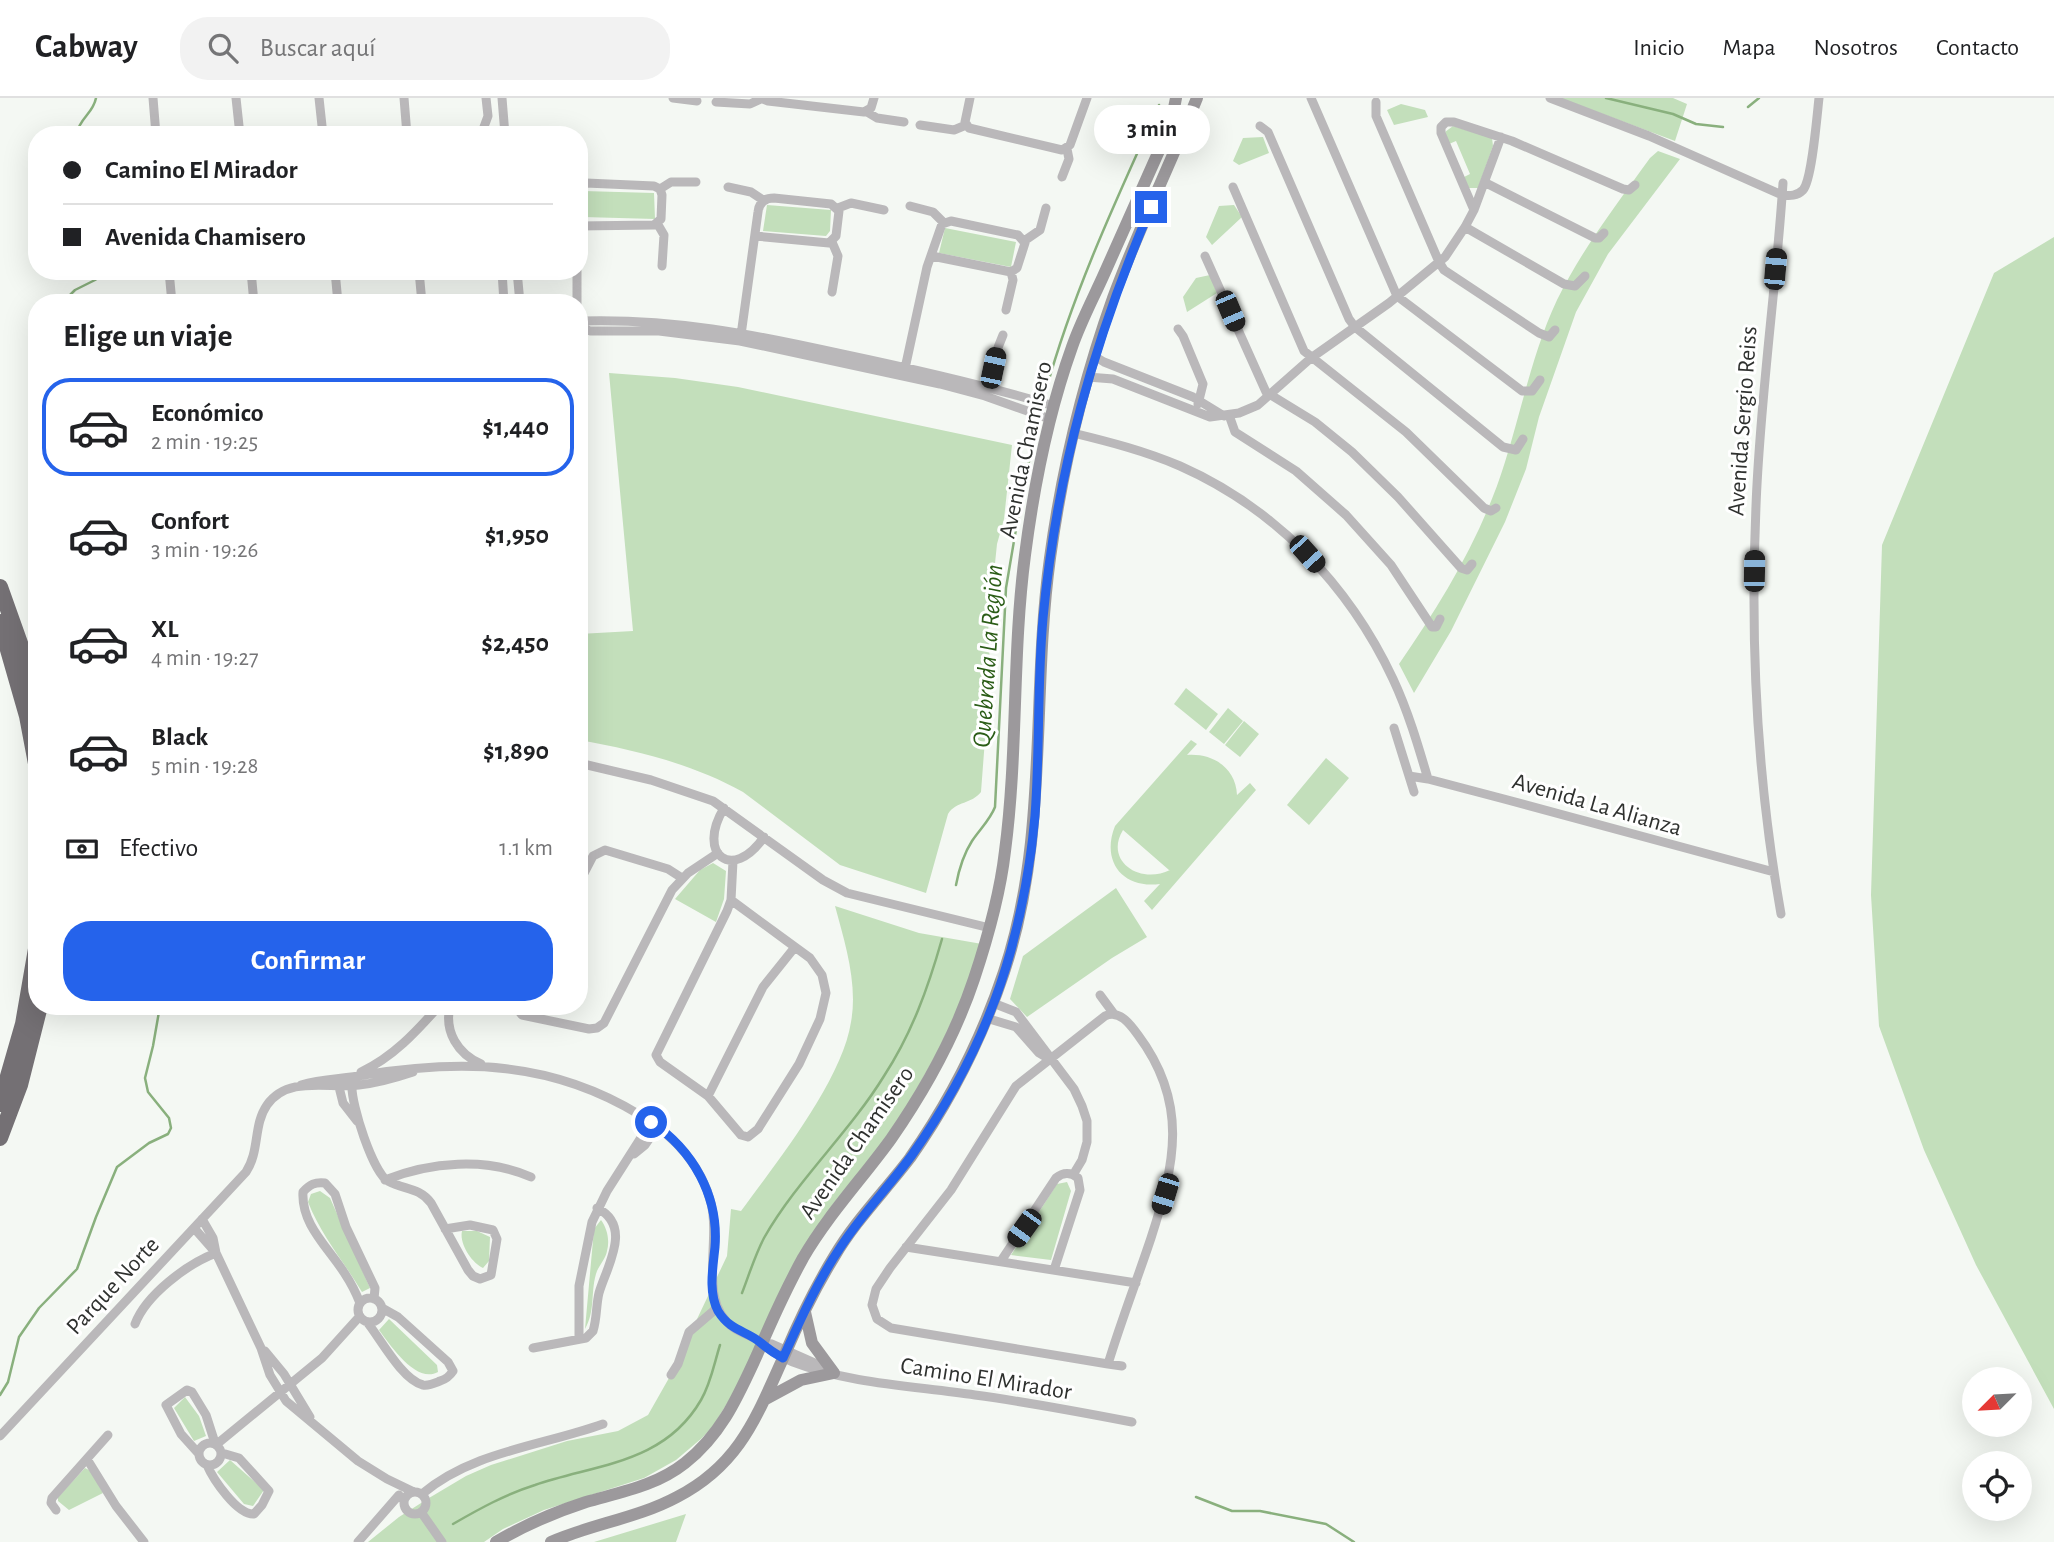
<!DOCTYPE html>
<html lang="es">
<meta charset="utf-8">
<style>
body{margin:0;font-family:"Alegreya Sans",sans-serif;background:#f2f2f2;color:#202124;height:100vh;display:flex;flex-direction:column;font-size:26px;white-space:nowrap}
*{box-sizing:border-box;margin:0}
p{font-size:23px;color:#757577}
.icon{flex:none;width:38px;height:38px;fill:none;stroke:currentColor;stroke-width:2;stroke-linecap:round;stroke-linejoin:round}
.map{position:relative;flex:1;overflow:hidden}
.panel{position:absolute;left:28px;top:196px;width:560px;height:721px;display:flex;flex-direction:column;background:#fff;border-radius:28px;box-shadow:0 7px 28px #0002}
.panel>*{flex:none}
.banner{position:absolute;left:28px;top:28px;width:560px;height:154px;border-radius:28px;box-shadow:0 7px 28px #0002;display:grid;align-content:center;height:154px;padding:0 35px;background:#fff}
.needle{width:46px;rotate:246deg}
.fabs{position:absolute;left:1962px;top:1269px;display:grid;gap:14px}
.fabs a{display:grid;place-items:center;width:70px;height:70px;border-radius:50%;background:#fff;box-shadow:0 7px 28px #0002;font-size:35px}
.end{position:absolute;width:32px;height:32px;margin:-16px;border:9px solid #2563eb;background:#fff;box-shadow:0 0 0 4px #fff}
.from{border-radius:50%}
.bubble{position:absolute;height:49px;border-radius:24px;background:#fff;box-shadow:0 7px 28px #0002;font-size:23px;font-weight:700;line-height:49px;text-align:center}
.car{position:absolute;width:21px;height:42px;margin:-21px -10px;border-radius:9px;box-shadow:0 0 5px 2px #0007;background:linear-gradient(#222 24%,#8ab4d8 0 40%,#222 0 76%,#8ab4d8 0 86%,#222 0)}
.banner b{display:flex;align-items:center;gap:24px;height:66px;font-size:26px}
.banner b+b{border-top:2px solid #e0e0e0}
.banner i{width:18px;height:18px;background:#202124}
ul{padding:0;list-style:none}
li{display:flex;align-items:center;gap:21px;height:98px;margin:0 14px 10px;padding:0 21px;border:4px solid transparent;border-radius:28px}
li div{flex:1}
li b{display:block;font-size:26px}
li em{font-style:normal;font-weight:700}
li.active{border-color:#2563eb}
li>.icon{width:63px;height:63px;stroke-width:1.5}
h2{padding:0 35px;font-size:32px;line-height:84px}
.pay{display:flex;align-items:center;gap:18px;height:77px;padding:0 35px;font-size:26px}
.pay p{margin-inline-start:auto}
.primary-button{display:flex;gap:14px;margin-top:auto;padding:14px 35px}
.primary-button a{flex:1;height:80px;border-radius:28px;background:#2563eb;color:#fff;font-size:28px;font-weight:700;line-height:80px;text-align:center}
header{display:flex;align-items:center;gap:42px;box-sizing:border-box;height:98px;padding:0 35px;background:#fff;border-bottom:2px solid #e0e0e0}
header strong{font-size:33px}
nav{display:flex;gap:38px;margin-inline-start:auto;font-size:24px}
.search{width:490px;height:63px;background:#f2f2f2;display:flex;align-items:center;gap:18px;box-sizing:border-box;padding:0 24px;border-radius:28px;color:#757577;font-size:26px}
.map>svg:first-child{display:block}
.green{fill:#c3dfbb;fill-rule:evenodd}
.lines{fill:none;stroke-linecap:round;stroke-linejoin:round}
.stream{stroke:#89b07d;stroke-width:2.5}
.street{stroke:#bab8ba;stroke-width:9}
.secondary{stroke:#9c999c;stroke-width:12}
.highway{stroke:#747074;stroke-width:16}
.route{stroke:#2563eb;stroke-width:9}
.labels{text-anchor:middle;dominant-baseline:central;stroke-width:6;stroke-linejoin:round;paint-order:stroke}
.street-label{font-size:24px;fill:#2f312f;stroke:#fff}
.water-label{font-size:26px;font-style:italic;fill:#2b5d17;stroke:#fff}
</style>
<header>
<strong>Cabway</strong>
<div class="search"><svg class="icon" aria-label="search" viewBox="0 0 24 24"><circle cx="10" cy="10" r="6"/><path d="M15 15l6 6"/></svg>Buscar aquí</div>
<nav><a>Inicio</a><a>Mapa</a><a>Nosotros</a><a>Contacto</a></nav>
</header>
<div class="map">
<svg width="2054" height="1444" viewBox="0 0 2054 1444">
<rect width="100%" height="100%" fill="#f4f8f3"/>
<path class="green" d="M1560,0H1673L1687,6L1675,43Z
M1401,6L1425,12L1428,19L1394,27L1387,12Z
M1453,28L1492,40L1493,48L1478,90H1469L1464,79L1470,76L1456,43L1449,46L1445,34Z
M1263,39L1269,55L1239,67L1233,63L1243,40Z
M1658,53L1680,61L1608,156L1576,214L1539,319L1526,371L1505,424L1451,533L1414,595L1399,566C1442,504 1483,436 1505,364C1522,310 1533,253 1557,202C1582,151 1617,106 1650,60Z
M583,93L654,95L655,121L583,119Z
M767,107L831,112L830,133L826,138L763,133Z
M1234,107L1242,119L1212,147L1206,139L1219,108Z
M945,130L1016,144L1011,169L939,155Z
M2054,139V1311L1976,1167L1924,1052L1879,928L1871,797L1882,447L1994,175Z
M1210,177L1217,195L1187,214L1183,199L1196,180Z
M609,275L675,280L738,289L1012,347L1004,421L997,446L988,533L990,566L985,600L986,628L981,694C972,706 956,703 948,716L926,795L840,767L743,694C693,666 635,652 579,642V536L633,533Z
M1186,590L1218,616L1206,632L1174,606Z
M1228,610L1243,623L1224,646L1209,634Z
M1244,623L1259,636L1240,659L1225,647Z
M1191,642L1197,646L1187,657C1213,655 1236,670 1237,697L1250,685L1256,692L1152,812L1144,803L1160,786C1122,791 1101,763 1115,728ZM1123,732L1169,772H1170C1140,787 1104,763 1123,732Z
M1326,660L1349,680L1309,727L1287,707Z
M713,765L726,773L724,801L716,824L675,801L700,772Z
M1116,790L1147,839L1112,860L1027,919L1010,901L1023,858Z
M835,808L919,835L982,846L962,901L938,953L910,1003L878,1051L833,1106L739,1286L713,1328L702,1340L676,1362L644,1380L544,1412L503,1431L484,1444H368L399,1419L429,1400L466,1378L491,1367L567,1343L618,1333L648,1317L669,1280L727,1158L731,1111L741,1113C776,1065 842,983 851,924C858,886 845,845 835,808Z
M1067,1084L1071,1093L1051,1162L1011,1157L1057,1086Z
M320,1093L330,1100L370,1190L362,1194C344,1164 321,1137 308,1104L311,1096Z
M601,1122C607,1130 610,1142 607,1153C606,1160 600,1166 597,1173C590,1192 596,1212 585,1231L594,1131Z
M462,1133H477L490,1139L489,1163L483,1170C472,1165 459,1146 462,1133Z
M389,1221L437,1267L438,1274C416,1286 391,1248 379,1232Z
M185,1299L199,1318L206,1338L194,1343L174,1310Z
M230,1362L264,1392L253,1408L244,1406L217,1374Z
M85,1370L91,1373L103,1395L69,1412L58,1403V1399Z
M686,1416L676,1444H594Z"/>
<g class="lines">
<path class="stream" d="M1606,0L1673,16L1696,26L1723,29
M1748,9L1759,0
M76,37C80,19 93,16 96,0
M62,205L75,192L95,182L107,173
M37,225L34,231L37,242
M1046,292C1073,194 1117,100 1159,7
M956,787C959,771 963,757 972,743C980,731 990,722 995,709L1006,490L1023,390L1038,324
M742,1195C749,1177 755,1157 764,1140C797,1082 849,1035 884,978C912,935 928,890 942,841
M0,1297L8,1284L19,1239L39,1210L77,1171L96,1119L117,1069L149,1045L168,1036L171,1030L169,1020L148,994L145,980L153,948L160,908
M1196,1399L1232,1413H1260L1326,1426L1354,1444
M453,1426C479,1411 506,1396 535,1387C596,1366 664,1366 701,1302C711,1285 714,1266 720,1247"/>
<path class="street" d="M153,0L156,37
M236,0L240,37
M319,0L323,37
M404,0L407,37
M502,0L505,37
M673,0L697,3
M760,0L768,3L864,14L871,10L874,0
M970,0L965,24L969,30L1062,52L1070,47L1087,0
M1311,0L1397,198L1522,293H1532L1540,282
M1550,0L1649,38L1782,97C1790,98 1797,98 1803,92C1812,82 1817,17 1819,0
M716,4L750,6L761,1
M1376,4V18L1439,164L1444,172L1539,235L1549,239L1555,232
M867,14L877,20L904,24
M920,27L954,32L966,27
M1260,28L1268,34L1349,221L1355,229L1503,349L1516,352L1523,341
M481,37L488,18L486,0
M1062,79L1069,61L1067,51
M1486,85L1595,140H1599L1604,135
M579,88L586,85L654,88L660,91L662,97L661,121L654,127L579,128
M728,89L751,94L763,102
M1233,89L1304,253L1406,334L1484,410L1491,413L1496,410
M660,91L671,84H696
M910,108L933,114L944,125
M838,110L851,105L884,112
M1474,112L1441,35V29L1446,24H1454L1512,43L1623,91L1629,92L1635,87
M657,125L664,137L662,168
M1465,129L1564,186L1575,188L1585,178
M1024,143L1040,132L1046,110
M832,144L838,158L832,194
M1205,158L1266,294L1315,324L1352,354L1398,399L1461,470L1467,472L1472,466
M169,173L172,205
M251,173L254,205
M335,173L338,205
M419,173L422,205
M502,173L504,205
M517,173L520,205
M577,173V205
M1006,212L1013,182L1011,174
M579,223C673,220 752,236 842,256C913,271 984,287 1054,308
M579,228L590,233H659L740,243L940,286L985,298L1050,321
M1178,231L1183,238L1203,286L1198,306
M741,237L758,114C759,105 764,100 774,100L831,106L839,113L836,138L829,145L755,138
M1094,258L1104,264L1193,299L1224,318
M904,275L927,169L942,126L951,123L1018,137L1025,145L1017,170L1011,174L932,158
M1088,279L1113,281L1210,319L1239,315L1258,307L1311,260L1389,205L1445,159L1465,129L1474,112L1501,39
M987,293L997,252L1003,237
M1229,317L1235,334L1296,373L1346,417L1391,467L1432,529H1436L1440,521
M1073,335C1110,344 1145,353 1180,368C1275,410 1349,487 1393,581C1408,613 1418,647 1428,681
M1394,630L1414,694
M579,665L651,682L713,703L823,782L847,795L990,830
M1409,678L1428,681L1504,701L1774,774
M724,710C696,756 732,785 764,739
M579,785L593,758L605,752L668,771L682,780
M731,802L810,860L822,877L826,895L820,921L799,966L758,1031L748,1039L741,1037L708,998L660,964L656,957L727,813L731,802L733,763
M1781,816C1757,682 1750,545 1756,408C1760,300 1776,192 1783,85
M1100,897L1114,916
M993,905L1016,914L1074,991L1082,1008L1087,1023V1044L1082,1062L1073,1077
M273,908H286
M450,908C444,934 458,956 481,966
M515,908L522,917L589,931L597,930L604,925L672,792L688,775L718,755
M986,920L1016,929L1039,955L1049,961
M361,974C393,959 416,934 439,908
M301,987C322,981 343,981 364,977C463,961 552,963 640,1017C674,1038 701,1066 711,1105C721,1146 697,1204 734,1230C742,1236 755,1239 762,1245C771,1254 781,1259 793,1264C850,1286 915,1288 975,1297C1028,1304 1080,1314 1132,1324
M352,988C351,1006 373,1075 388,1083C404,1092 419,1089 431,1105L468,1172L473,1178L480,1181L491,1177L497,1141L493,1132L470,1127L445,1131
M339,989L343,1005L357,1023
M708,998L763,889L795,849
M634,1056L645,1047L658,1028
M385,1082C430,1064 486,1059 531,1079
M202,1121L213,1140L216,1155
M194,1130L216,1155L261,1250L270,1277L286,1303L358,1363L387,1381L414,1394
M906,1149L1136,1185
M1001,1163L1056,1080C1063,1074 1071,1074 1078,1080L1080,1092L1054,1172
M358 1212a12 12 0 1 1 24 0a12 12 0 1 1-24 0Z
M360,1205C356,1195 351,1185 345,1176C329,1150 301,1127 303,1094C310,1086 315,1084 325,1085L335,1096L346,1129L375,1190L374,1201
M367,1224C380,1240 402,1282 423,1287C429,1288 435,1285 440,1283C446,1281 449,1279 453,1273L448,1264L398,1219L382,1210
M135,1226C146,1197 187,1166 216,1155
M579,1241V1188L592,1124L607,1093L651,1024
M762,1245L772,1246L824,1269
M533,1250L586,1240L593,1233C597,1221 596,1207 599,1195C607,1168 633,1128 597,1110
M265,1253L284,1276L310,1319
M1108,1266C1121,1223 1137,1182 1151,1140C1175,1066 1189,1005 1138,937C1130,926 1119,911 1105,918L1016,988L951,1092L890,1170L876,1191L872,1207L877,1221L891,1230L1108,1266L1122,1268
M671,1277L678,1266L689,1234L717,1210
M0,1338L246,1074C260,1053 253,1027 267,1007C288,977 329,991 359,987C378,985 395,980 413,974
M199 1356a11 11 0 1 1 22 0a11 11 0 1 1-22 0Z
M217,1346L322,1260L360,1218
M199,1356L181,1336L166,1307L187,1292L192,1294L206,1317L215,1345
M87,1361L116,1408L144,1444
M207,1367C213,1381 237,1417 254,1416L262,1407L269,1393L239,1360L222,1355
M404 1405a11 11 0 1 1 22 0a11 11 0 1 1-22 0Z
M422,1396C473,1353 542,1348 603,1326
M56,1412L51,1405L52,1400L108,1337
M421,1414L442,1444
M358,1444L399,1397"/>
<path class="secondary" d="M805,1214L812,1245L834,1275
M764,1302L801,1282L834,1275
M496,1444C525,1427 555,1414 586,1404C621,1394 656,1388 685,1365C722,1336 738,1298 757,1257C771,1224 786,1191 803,1160C828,1117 862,1081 891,1041C925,992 955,938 974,881C988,839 1000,797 1005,753C1018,655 1012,556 1025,457C1034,387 1048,316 1072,249C1081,223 1094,199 1105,174C1124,131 1143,88 1162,46L1172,20L1176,0
M551,1444C592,1426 638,1420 677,1399C741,1366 757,1317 785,1256C799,1223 815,1190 834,1159C855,1123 885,1093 910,1060C950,1003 982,940 1004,874C1049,740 1031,598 1050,460C1062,372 1083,284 1113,200C1138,132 1170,67 1197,0"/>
<path class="highway" d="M0,489L21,548L37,608
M0,524L27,618L37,671
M0,1006L23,926L37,845
M0,1040L20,987L40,908"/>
</g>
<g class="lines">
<path class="route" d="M651,1024C693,1052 719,1098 715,1149C713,1169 708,1194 718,1213C731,1234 746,1232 761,1245C768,1251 774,1255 783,1260C800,1223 817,1184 840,1150C861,1117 889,1089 912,1057C955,996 991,925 1011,852C1023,808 1031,763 1035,718C1040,652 1037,586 1043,520C1057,373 1093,245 1151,109"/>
</g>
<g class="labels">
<g class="street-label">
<text transform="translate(1743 323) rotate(-86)">Avenida Sergio Reiss</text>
<text transform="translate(1026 352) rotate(-78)">Avenida Chamisero</text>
<text transform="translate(1597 707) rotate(16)">Avenida La Alianza</text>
<text transform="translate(857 1045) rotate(-55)">Avenida Chamisero</text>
<text transform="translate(113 1188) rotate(-47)">Parque Norte</text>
<text transform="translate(986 1281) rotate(9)">Camino El Mirador</text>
</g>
<g class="water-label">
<text transform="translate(988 558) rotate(-86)">Quebrada La Región</text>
</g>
</g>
</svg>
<div class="fabs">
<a><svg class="needle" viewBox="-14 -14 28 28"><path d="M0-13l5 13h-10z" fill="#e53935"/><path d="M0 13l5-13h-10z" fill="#757577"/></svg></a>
<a><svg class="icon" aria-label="locate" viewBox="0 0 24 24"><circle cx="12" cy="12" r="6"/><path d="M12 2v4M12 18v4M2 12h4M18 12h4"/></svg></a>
</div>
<i class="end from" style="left:651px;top:1024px"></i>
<i class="end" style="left:1151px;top:109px"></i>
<div class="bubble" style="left:1094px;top:7px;width:116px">3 min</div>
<i class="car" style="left:1775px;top:171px;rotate:5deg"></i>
<i class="car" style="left:1230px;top:213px;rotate:157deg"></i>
<i class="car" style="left:993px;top:270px;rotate:12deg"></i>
<i class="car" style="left:1307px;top:456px;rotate:138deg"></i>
<i class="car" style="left:1754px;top:473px;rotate:1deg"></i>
<i class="car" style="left:1165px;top:1096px;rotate:197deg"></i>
<i class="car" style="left:1024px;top:1130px;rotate:216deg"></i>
<div class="banner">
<b><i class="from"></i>Camino El Mirador</b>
<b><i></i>Avenida Chamisero</b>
</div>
<section class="panel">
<h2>Elige un viaje</h2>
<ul>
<li class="active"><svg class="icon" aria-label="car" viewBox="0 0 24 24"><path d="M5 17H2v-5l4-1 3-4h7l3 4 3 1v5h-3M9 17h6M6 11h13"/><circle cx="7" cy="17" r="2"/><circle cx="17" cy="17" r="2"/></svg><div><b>Económico</b><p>2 min · 19:25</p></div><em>$1,440</em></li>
<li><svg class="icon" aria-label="car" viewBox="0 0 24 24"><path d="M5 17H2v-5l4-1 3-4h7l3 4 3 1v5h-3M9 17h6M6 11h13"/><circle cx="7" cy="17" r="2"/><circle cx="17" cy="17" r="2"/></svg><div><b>Confort</b><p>3 min · 19:26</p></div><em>$1,950</em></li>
<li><svg class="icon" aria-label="car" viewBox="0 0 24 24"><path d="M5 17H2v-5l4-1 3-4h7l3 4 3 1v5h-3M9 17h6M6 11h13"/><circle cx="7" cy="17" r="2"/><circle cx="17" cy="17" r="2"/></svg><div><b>XL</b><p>4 min · 19:27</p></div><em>$2,450</em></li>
<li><svg class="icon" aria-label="car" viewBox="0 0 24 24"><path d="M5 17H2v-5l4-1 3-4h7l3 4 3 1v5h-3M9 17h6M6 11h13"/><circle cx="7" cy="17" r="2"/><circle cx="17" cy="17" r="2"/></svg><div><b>Black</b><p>5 min · 19:28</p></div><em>$1,890</em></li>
</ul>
<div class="pay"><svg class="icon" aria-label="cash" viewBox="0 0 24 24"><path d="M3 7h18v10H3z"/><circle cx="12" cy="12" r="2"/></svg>Efectivo<p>1.1 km</p></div>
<div class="primary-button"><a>Confirmar</a></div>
</section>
</div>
